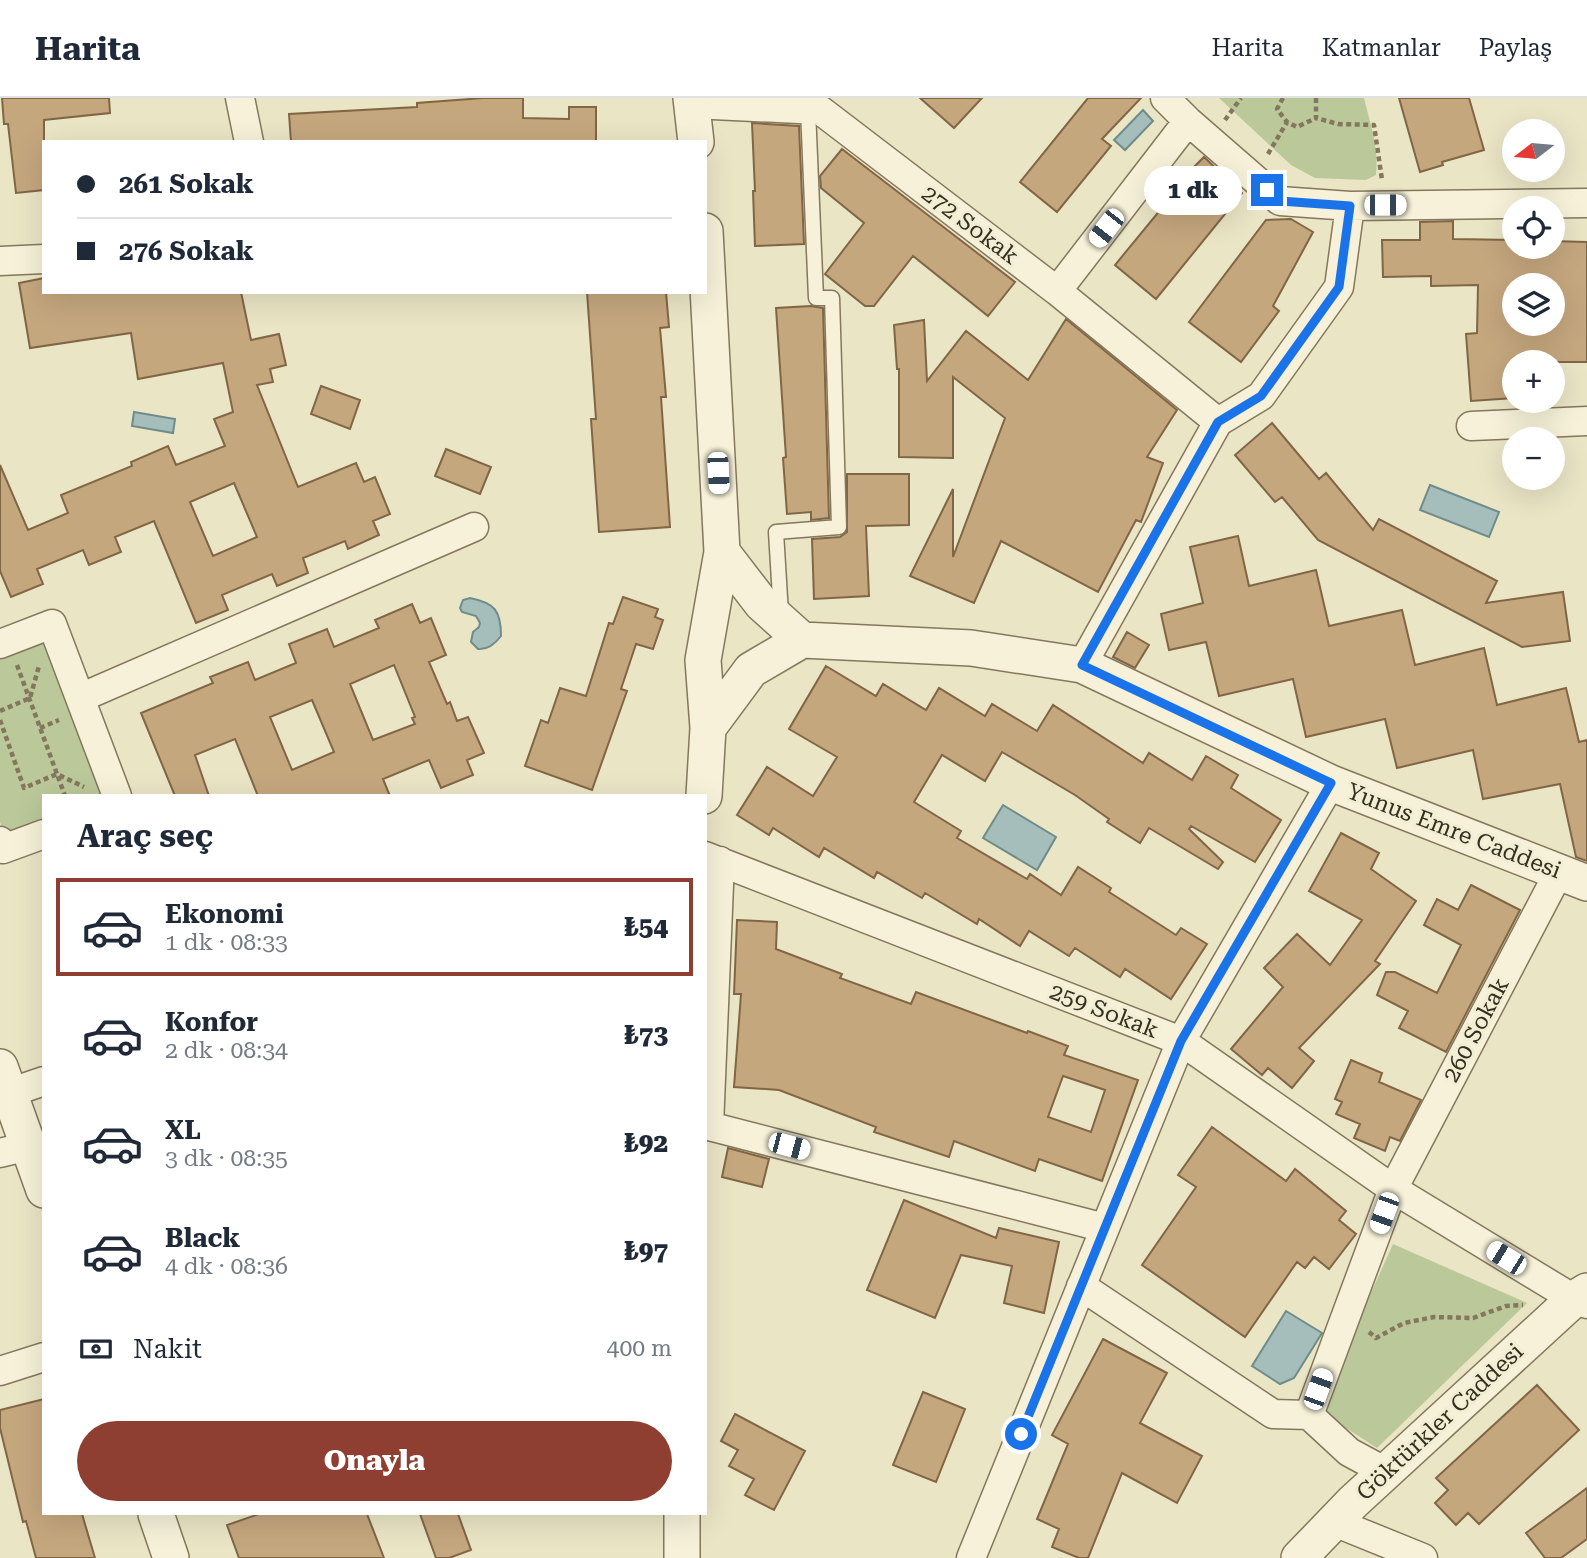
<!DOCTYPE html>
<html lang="tr">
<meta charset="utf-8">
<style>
body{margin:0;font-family:"Roboto Serif",serif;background:#f6f6f7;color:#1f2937;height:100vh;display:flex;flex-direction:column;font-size:26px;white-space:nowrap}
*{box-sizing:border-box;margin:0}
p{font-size:23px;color:#747a83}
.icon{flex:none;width:38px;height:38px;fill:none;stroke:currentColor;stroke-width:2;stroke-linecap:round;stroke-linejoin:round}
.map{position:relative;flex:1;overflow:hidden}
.drawer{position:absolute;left:42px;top:696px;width:665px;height:721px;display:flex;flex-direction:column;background:#fff;border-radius:0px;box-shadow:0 7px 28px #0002}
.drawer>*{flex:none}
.hud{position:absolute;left:42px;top:42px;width:665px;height:154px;border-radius:0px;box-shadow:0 7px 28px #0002;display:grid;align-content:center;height:154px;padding:0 35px;background:#fff}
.needle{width:46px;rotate:254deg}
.buttons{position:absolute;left:1502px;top:21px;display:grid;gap:14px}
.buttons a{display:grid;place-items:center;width:63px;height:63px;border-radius:50%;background:#fff;box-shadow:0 7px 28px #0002;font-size:35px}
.end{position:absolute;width:32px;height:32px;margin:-16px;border:9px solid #1a73e8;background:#fff;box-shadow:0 0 0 4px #fff}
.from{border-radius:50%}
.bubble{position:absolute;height:49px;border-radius:24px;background:#fff;box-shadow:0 7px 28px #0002;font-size:23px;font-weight:800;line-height:49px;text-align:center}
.car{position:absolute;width:21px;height:42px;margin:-21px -10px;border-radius:9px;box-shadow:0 0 5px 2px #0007;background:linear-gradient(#fff 24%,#345 0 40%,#fff 0 76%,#345 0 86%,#fff 0)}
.hud b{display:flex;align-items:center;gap:24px;height:66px;font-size:26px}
.hud b+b{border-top:2px solid #e0e1e3}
.hud i{width:18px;height:18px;background:#1f2937}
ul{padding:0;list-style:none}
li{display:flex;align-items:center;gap:21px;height:98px;margin:0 14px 10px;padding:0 21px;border:4px solid transparent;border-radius:0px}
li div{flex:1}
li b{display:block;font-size:26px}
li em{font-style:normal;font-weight:800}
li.selected{border-color:#8e3f32}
li>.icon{width:63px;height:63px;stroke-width:1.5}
h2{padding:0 35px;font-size:32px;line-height:84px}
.pay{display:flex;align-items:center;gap:18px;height:77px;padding:0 35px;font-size:26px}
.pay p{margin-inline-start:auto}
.button{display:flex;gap:14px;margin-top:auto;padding:14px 35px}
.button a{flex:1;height:80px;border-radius:42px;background:#8e3f32;color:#fff;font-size:28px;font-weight:800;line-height:80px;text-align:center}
header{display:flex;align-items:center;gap:42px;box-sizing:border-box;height:98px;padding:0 35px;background:#fff;border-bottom:2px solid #e0e1e3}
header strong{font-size:33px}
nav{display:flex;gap:38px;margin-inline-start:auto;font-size:24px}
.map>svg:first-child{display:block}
.green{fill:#bbc89a}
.water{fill:#a6bebb;stroke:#6e8c89;stroke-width:2}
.building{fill:#c5a77e;stroke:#816645;stroke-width:2;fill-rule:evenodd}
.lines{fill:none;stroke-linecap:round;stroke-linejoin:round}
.service-casing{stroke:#84775d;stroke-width:17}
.minor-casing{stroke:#84775d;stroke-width:31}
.tertiary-casing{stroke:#84775d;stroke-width:38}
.path{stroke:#84775d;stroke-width:4.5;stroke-dasharray:5 3.5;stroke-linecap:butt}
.service{stroke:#f6f1d8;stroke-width:14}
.minor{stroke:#f6f1d8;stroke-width:28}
.tertiary{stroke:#f6f1d8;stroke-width:35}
.route{stroke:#1a73e8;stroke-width:9}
.labels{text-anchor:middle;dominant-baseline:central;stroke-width:6;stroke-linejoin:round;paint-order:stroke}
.street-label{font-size:23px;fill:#352d1f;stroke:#f2eed4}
</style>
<header>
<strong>Harita</strong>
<nav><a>Harita</a><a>Katmanlar</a><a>Paylaş</a></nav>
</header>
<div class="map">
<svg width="1587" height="1460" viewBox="0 0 1587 1460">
<rect width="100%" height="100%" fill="#eae5c5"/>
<path class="green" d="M1219,0H1364C1370,25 1379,50 1376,77L1366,82L1315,80L1291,67Z
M48,530L114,698H44V729L7,743L0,724V549Z
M1393,1146L1527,1205L1377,1350L1318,1312Z"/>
<path class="water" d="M1143,12L1153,23L1125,52L1114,42Z
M134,314L175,321L173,335L132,328Z
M1430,387L1499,414L1489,439L1420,412Z
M470,500C495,505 501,513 501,538C495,546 488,552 478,551L471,544L473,534L479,529L480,525L476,518L462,514L460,510L463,502Z
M1003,707L1056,739L1037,772L983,740Z
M1286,1213L1322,1235L1294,1280L1280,1286L1252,1268Z"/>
<path class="building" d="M2,0H109L110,15L44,22V92L16,95L8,26H4Z
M483,0H523V20L569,21V9H596V44H291L289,16L417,9V5Z
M920,0H982L954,30Z
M1088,0H1141L1102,41L1111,48L1057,114L1020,84Z
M1399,0H1469L1484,52L1442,64L1443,67L1420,74Z
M752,25L799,28L804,146L755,148L753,93H755Z
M842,51L1015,184L988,218L913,158L874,208H865L825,176L864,125L821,90L820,78Z
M1204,59L1242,95L1156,201L1115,167L1166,105L1162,101Z
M1291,121L1313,134L1273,208L1279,213L1241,264L1189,224L1266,122Z
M1453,123V141L1514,142V149H1552V143L1587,144V264H1514V300L1471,303L1466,236L1477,235L1478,187L1431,188V178L1383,179L1382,142H1420V124ZM1514,187H1552V226H1514Z
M44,180V194H241L251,242L279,236L286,267L270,271L273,284L257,287L298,389L356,365L364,384L375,379L390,416L373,423L379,437L348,451L345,443L303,460L308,475L277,488L272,476L222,497L228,512L196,525L154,423L115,439L121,454L89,467L83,452L37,471L43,486L11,499L0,473V367L28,432L68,415L61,397L132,368L131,364L168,348L176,367L225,348L214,321L233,314L223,265L138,281L131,235L30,250L19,185ZM234,385L257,439L213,458L190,404Z
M587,194H666L669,229L660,230L666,299H661L670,429L599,434L591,321H596Z
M811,208L823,210L829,420L811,422V414L787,416L783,360L786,359L776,210Z
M1066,221L1177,312L1147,359L1163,365L1141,424L1136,422L1098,494L1001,443L974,505L910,478L953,391V459L1005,320L953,279V360L899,359V271H897L894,227L924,222L927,283L966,233L1028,282Z
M321,288L360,302L350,331L311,316Z
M1272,325L1319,381L1326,375L1373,432L1379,421L1497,483L1486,505L1563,494L1570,543L1522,549L1318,442L1282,399L1275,404L1235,357Z
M446,351L491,369L480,396L435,378Z
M847,376H909V427L866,428L869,498L814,501L812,441L840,439L847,434Z
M1238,438L1249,488L1316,472L1329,528L1402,512L1415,567L1484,550L1497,607L1566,590L1579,644L1587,642V763L1576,759L1560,686L1483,701L1473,652L1397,670L1385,621L1306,639L1293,581L1219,598L1206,544L1169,552L1161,516L1203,505L1190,449Z
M623,499L658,511L655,519L663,522L653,551L636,546L621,591L627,593L592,692L525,668L541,622L548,625L560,590L586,598L609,525L613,526Z
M412,506L420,525L431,520L446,557L429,564L447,606L450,604L457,623L468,619L484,655L467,662L473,677L441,690L429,662L383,681L390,698H258L235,641L195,657L209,698H175L141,615L213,585L210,579L248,564L255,582L296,565L289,546L327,531L334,549L379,530L375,522ZM394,567L415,619L412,620L415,626L373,642L350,586ZM312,602L334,654L292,672L270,619Z
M1127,534L1149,547L1135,570L1113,559Z
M826,568L876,598L883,586L926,612L939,590L985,618L992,606L1037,633L1053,607L1143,665L1149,655L1192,682L1206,658L1238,677L1231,690L1281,722L1255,764L1191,728L1189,731L1223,764L1218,771L1149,730L1140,745L1107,724L1109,721L1075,697L1002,654L985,683L942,657L914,704L961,733L957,740L1027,781L1030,776L1061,797L1078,769L1111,790L1109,794L1176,837L1181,830L1207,846L1171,901L1125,871L1120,879L1075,850L1069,858L1029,833L1020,848L979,821L977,826L925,795L922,800L877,774L874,780L824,750L819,759L773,730L769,737L737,717L767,669L813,698L837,659L789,631Z
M1341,735L1379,755L1371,771L1416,803L1375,863L1380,866L1299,950L1314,963L1292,990L1268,970L1262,977L1231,951L1283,889L1264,870L1297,836L1330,867L1362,822L1309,793Z
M1471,787L1520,812L1446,954L1399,930L1408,913L1377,897L1386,874H1395L1437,895L1461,847L1424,827L1437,801L1458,812Z
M737,822L777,824L776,851L842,876L840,880L911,906L916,894L1027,935L1028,933L1068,948L1064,957L1138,982L1102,1083L1039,1061L1035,1073L954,1043L949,1059L874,1034L876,1029L779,992L734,989L741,896H734ZM1063,978L1105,992L1091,1034L1048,1019Z
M1351,962L1382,975L1379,984L1421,1002L1400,1043L1390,1039L1385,1053L1354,1040L1360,1026L1336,1016L1342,1004L1335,1001Z
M1212,1029L1286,1083L1295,1071L1346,1113L1339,1122L1356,1136L1329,1171L1314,1159L1305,1170L1297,1164L1245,1239L1142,1167L1196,1089L1178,1077Z
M728,1050L769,1061L762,1089L722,1079Z
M904,1102L996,1140L999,1130L1059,1144L1044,1215L1004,1205L1012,1168L961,1157L935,1220L867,1192Z
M1103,1241L1167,1275L1140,1325L1202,1358L1177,1405L1122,1375L1088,1460H1079L1052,1449L1059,1431L1037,1421L1068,1346L1052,1337Z
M1537,1287L1579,1332L1479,1426L1468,1415L1456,1427L1435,1405L1448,1392L1436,1380Z
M923,1294L965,1311L936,1384L893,1367Z
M44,1301V1416H82L95,1460H36L26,1423L23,1424L0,1330V1312Z
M735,1316L805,1353L774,1412L745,1397L754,1381L729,1368L738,1352L721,1343Z
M1587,1390V1441L1561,1460H1545L1526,1435Z
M259,1416H367L384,1460H239L227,1427Z
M420,1416H458L471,1452L449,1460H436Z"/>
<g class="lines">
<g class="service-casing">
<path id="service" d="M781,516L776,434L839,429L832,200H816L808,12"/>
</g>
<g class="minor-casing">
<path id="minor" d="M240,0L249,44
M1165,0L1188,23L1280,103L1350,108L1587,105
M692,6L820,12L1057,193L1218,324
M0,163L44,161
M1057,193L1188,23
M1471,328L1587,323
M0,546L52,526L117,698
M1082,567L1218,324L1261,298L1339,189L1350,108
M80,600L474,429
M0,743L3,751L44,736
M705,758L1181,943L1393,1091L1574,1201L1587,1206
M720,763L709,1028L1105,1130
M9,995L44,983
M0,1055L29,1048
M1081,1188L1273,1316L1309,1317
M0,1273L44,1259
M1386,1374L1349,1354L1309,1317L1393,1091L1559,774
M1334,1424L1423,1460
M971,1460L1181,943L1331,685"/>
</g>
<g class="tertiary-casing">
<path id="tertiary" d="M691,0L696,44
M722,454L762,506L802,542
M802,542L971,550L1082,567L1331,685L1587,785
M708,630L751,572L802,542
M704,698L708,630L703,562L722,454L705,133
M0,969L44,1092
M156,1416L171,1460
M682,1416V1460
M1299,1460L1353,1404L1574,1201L1587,1193"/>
</g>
<path class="path" d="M1283,0L1277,11L1287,24L1297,29L1316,20
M1316,0V20L1338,26L1374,27L1382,82
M1225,22L1241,0
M1268,56L1287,24
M17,567L57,676L84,689
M0,613L30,600L39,568
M0,622L24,690L57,676L65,698
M40,630L59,622
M1369,1234L1376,1240L1404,1225L1434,1219L1473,1220L1506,1208L1523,1207"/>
<use href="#service" class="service"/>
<use href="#minor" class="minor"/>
<use href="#tertiary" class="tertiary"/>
</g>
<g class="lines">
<path class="route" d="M1021,1336L1181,943L1331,685L1082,567L1218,324L1261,298L1339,189L1350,108L1280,103L1267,92"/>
</g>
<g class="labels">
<g class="street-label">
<text transform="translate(970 127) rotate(37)">272 Sokak</text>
<text transform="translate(1454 733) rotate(21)">Yunus Emre Caddesi</text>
<text transform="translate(1104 913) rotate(21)">259 Sokak</text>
<text transform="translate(1476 932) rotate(-62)">260 Sokak</text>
<text transform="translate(1440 1324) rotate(-43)">Göktürkler Caddesi</text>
</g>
</g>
</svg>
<div class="buttons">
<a><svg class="needle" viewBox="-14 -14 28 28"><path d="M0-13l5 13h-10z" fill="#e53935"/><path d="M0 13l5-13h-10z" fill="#747a83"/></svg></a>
<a><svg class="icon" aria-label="locate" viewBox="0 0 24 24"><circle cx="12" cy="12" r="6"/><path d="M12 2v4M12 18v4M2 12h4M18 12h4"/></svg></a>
<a><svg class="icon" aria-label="layers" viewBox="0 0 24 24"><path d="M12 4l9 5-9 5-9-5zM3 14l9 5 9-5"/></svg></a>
<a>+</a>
<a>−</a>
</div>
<i class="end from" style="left:1021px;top:1336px"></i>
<i class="end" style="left:1267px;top:92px"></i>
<div class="bubble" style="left:1144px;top:68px;width:98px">1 dk</div>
<i class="car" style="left:1385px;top:107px;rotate:90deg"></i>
<i class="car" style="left:1106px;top:130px;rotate:218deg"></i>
<i class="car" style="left:718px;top:375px;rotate:177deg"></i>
<i class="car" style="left:789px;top:1048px;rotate:105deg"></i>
<i class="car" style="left:1384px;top:1115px;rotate:200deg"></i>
<i class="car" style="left:1506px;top:1160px;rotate:302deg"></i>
<i class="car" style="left:1318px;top:1291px;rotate:20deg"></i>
<div class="hud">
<b><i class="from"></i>261 Sokak</b>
<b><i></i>276 Sokak</b>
</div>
<section class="drawer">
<h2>Araç seç</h2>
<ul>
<li class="selected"><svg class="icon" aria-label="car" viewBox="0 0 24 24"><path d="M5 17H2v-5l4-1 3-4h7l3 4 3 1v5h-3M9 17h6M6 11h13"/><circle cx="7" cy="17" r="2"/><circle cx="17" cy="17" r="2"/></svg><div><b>Ekonomi</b><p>1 dk · 08:33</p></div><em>₺54</em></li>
<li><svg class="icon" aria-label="car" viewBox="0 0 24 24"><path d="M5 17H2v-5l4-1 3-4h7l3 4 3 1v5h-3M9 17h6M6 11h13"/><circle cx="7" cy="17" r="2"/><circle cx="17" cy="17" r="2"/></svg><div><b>Konfor</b><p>2 dk · 08:34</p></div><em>₺73</em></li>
<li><svg class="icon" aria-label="car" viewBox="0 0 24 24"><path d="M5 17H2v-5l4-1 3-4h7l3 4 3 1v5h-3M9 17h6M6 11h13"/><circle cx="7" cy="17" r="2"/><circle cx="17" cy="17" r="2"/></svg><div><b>XL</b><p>3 dk · 08:35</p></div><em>₺92</em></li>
<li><svg class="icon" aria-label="car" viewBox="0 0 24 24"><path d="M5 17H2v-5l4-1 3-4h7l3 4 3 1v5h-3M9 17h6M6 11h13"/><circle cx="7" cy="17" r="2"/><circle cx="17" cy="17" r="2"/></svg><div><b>Black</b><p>4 dk · 08:36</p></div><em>₺97</em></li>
</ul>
<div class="pay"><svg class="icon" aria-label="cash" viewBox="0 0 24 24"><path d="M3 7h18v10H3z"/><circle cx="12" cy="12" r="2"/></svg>Nakit<p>400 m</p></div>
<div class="button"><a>Onayla</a></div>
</section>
</div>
